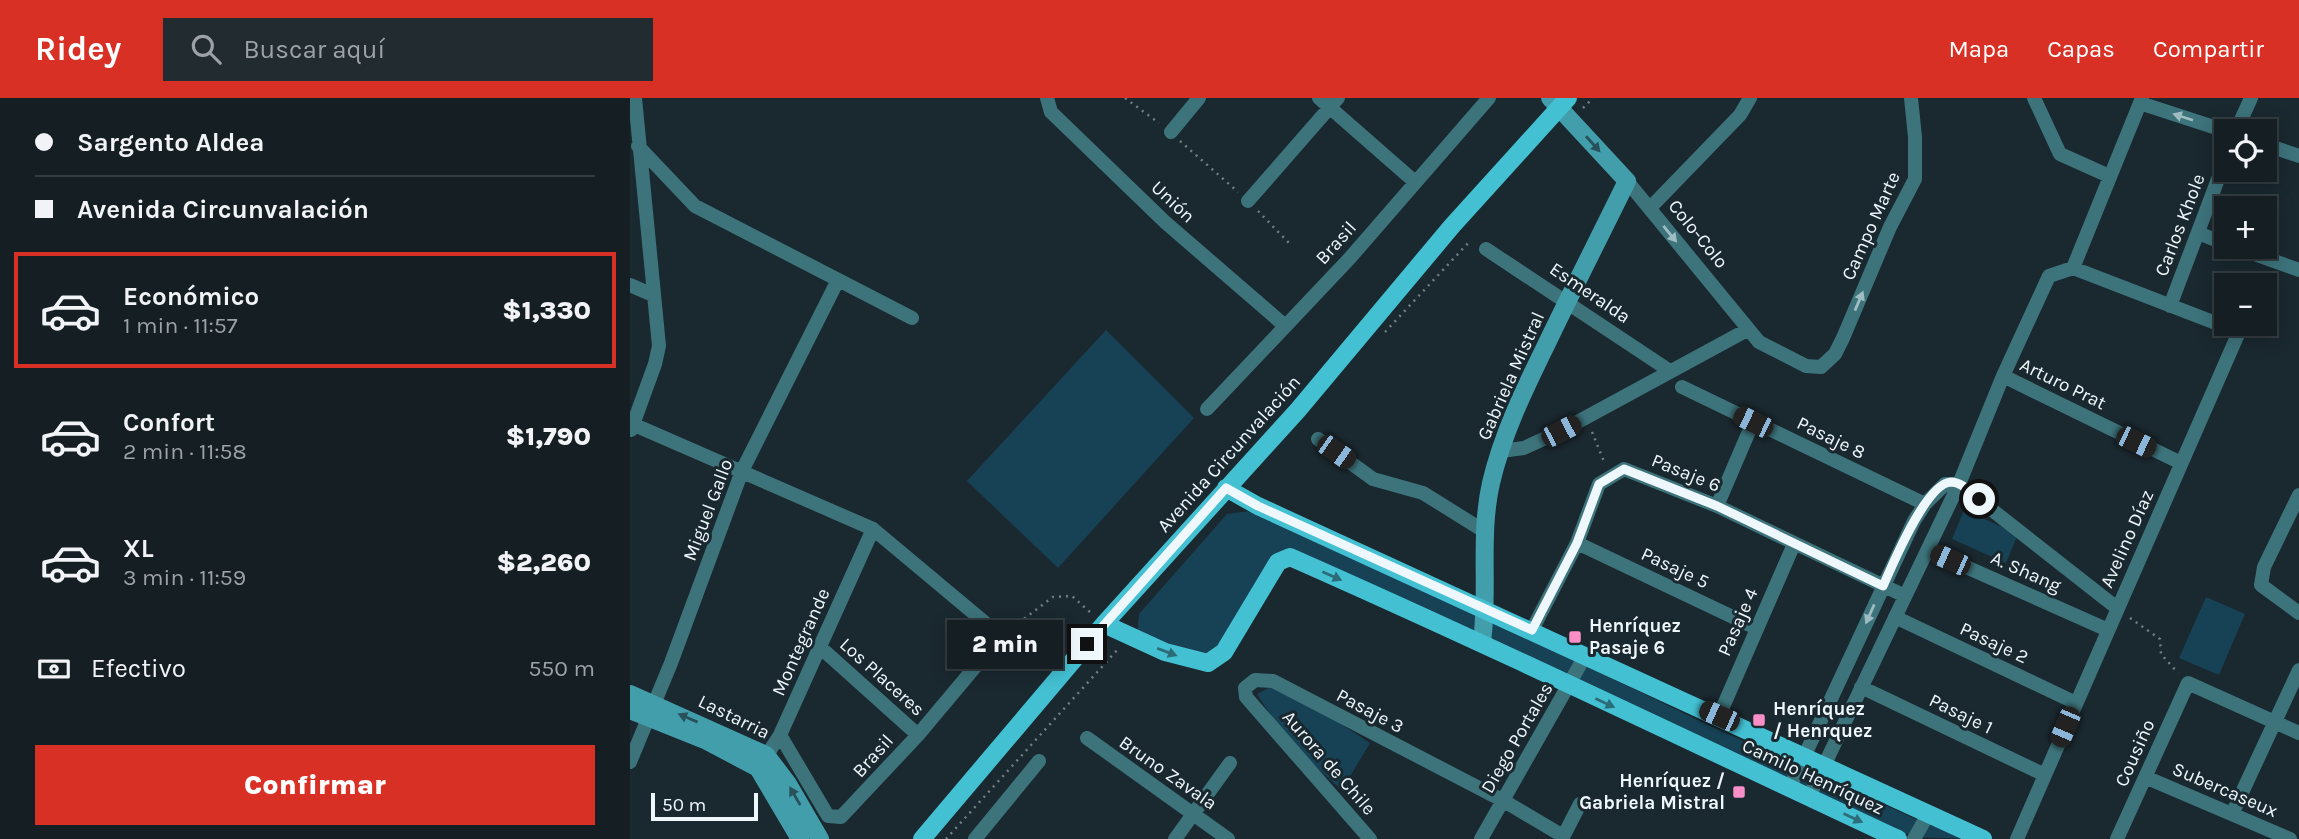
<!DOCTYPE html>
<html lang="es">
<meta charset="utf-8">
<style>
body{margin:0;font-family:Karla,sans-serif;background:#212b30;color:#f1f3f6;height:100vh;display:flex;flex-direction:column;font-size:26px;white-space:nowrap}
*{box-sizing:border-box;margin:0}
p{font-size:23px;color:#9da2a6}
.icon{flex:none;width:38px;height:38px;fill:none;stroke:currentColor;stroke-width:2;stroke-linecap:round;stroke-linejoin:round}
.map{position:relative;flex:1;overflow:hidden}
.details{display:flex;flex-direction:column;background:#141e23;width:630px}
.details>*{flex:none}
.guide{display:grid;align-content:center;height:154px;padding:0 35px;background:#141e23}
.controls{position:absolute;left:1584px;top:21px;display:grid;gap:14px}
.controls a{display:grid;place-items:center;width:63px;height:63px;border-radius:0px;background:#141e23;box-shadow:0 4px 18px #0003,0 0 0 2px #333c41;font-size:35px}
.scale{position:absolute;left:21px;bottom:18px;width:107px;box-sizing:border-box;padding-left:7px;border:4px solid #eef7fb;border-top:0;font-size:19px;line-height:24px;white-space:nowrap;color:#eef7fb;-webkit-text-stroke:5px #1a282f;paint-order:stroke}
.end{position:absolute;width:32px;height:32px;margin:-16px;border:9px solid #eef7fb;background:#111;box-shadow:0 0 0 4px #111}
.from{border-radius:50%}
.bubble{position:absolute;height:49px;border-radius:0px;background:#141e23;box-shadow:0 4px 18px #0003,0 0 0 2px #333c41;font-size:23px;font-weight:800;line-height:49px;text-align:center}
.car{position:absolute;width:21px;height:42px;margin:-21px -10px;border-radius:9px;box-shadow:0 0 5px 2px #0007;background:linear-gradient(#222 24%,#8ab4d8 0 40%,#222 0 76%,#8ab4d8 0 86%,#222 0)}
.guide b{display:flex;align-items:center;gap:24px;height:66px;font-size:26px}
.guide b+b{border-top:2px solid #333c41}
.guide i{width:18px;height:18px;background:#f1f3f6}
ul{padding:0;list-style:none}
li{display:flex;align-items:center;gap:21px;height:116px;margin:0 14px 10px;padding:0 21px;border:4px solid transparent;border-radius:0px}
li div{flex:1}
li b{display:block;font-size:26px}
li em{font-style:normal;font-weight:800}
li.current{border-color:#d93025}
li>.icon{width:63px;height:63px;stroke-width:1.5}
.pay{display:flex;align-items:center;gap:18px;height:77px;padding:0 35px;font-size:26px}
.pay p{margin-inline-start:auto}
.cta{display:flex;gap:14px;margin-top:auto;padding:14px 35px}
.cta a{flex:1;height:80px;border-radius:0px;background:#d93025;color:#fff;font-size:28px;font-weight:800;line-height:80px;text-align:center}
header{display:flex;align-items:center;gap:42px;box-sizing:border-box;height:98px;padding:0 35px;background:#d93025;color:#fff}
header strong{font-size:33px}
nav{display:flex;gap:38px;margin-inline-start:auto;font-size:24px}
.search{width:490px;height:63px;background:#212b30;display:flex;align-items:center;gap:18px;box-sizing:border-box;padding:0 24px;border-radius:0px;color:#9da2a6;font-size:26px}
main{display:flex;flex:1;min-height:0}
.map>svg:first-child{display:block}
.green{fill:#174256}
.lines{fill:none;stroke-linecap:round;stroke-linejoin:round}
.path{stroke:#737f84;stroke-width:2.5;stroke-dasharray:2 5;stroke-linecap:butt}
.street{stroke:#3d737b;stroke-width:14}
.secondary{stroke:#439eac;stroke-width:18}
.primary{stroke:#43c0d2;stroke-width:18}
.oneway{fill:#9ebcc1}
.oneway2{fill:#28515b}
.oneway3{fill:#2c6c78}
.route{stroke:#eef7fb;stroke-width:9}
.poi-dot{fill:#fa8fc8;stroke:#1a282f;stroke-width:2.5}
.labels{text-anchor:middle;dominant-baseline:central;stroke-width:6;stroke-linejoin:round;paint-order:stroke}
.street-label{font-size:19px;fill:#eef7fb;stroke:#1a282f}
.poi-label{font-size:19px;font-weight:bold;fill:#eef7fb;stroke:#1a282f;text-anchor:start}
</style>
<header>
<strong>Ridey</strong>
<div class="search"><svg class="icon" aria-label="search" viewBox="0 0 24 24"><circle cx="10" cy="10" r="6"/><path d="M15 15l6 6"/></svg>Buscar aquí</div>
<nav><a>Mapa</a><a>Capas</a><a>Compartir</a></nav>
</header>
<main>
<section class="details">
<div class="guide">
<b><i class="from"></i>Sargento Aldea</b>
<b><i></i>Avenida Circunvalación</b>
</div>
<ul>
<li class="current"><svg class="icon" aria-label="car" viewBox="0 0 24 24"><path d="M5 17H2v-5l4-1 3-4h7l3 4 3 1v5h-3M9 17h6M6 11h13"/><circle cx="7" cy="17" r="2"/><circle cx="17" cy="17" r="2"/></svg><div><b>Económico</b><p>1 min · 11:57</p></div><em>$1,330</em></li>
<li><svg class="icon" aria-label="car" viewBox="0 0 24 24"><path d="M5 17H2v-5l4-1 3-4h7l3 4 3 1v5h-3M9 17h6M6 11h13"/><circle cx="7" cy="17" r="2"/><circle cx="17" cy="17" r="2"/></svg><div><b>Confort</b><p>2 min · 11:58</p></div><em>$1,790</em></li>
<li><svg class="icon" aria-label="car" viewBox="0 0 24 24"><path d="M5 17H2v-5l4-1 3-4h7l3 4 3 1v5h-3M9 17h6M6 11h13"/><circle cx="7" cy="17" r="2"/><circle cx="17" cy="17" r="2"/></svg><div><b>XL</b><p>3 min · 11:59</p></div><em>$2,260</em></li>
</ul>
<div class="pay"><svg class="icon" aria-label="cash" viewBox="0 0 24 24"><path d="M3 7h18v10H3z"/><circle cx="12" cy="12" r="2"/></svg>Efectivo<p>550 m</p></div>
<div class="cta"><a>Confirmar</a></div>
</section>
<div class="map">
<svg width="1669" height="741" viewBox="0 0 1669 741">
<rect width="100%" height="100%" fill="#1a282f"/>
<path class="green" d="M476,232L564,320L428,470L337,383Z
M627,412L851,515L849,540L659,455L577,562L507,536L509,516L597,416Z
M1334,412L1388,436L1376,465L1322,441Z
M1576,499L1615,516L1589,577L1549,560Z
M862,522L1078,627L1290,723L1339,741L1283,739L858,543Z
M648,585L740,645L712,692C679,664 649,633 627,596Z"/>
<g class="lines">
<path class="path" d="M495,0L529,25
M953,10L963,0
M550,43L608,94
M628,113L660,146
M755,234L841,142
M962,334L975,366
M1500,520L1530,541L1531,556L1548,575
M383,529L423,499L442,498L461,515
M316,741L489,550"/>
<path class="street" d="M417,0L421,14L535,124L654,227
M689,0L785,84
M1404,0L1430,56L1479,78
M1510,5L1596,33
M1606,33L1621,0
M541,34L569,0
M1634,46L1669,58
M8,48L65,108L282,220
M997,83L1129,244L1176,268L1191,269L1205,256L1213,240L1260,129L1285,81V39L1281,0
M618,103L708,0
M1020,110L1110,17L1120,0
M1568,135L1596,146
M1605,149L1669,172
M856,151L1040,273
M0,187L23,197
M1540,208L1596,60
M1373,278L1551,365
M1052,289L1295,406
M577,311L719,161L859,0
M0,325L243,431L371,538L288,637L211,719L198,718L150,637
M1,332L25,266L29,248L5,0
M688,341L743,381L793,395L854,433
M871,353L894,350L931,333L1117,232
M1669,397L1634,469L1631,487L1669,515
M1087,408L1123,324
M947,445L1126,530
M1298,452L1478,532
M1265,519L1446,605
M902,532L947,445L969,386L994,371L1087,408L1275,498
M191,550L288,637
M1231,589L1415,677
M1089,618L1164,446
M457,640L598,741
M0,664L41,565L112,373L208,182
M131,666L150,637L243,431
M1515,679L1660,741
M1159,691L1284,423L1295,406L1315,386H1329L1487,510
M1179,699L1329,386L1373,278L1419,178L1443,170L1512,0
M1602,716L1669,572
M345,741L409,663
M545,741L600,665
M740,741L616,599L615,590L625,582L643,583L874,703L933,738
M851,741L955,558
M932,741L950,706
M1284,741L1297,718
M1387,741L1609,234L1443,170
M1487,741L1558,585L1669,635"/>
<path class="secondary" d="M852,544C859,491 849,438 861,385C873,334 896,288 919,241C944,189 971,136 997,83L920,0
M0,596L136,657L158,686L190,741
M0,612L77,643L128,670L170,741"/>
<path class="primary" d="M596,390L628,408L1353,741
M474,526L535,554L578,565L594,554L648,464L660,459C864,549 1065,646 1268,741
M292,741L474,526L668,312L822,128L938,0"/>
</g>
<defs><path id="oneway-solid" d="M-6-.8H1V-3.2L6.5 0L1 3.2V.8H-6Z" transform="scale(1.75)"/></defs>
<g class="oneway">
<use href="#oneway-solid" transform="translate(1553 19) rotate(-162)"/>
<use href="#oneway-solid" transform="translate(1040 136) rotate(51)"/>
<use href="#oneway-solid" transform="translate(1229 203) rotate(-67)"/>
<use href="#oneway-solid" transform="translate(1240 516) rotate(114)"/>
</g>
<g class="oneway2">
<use href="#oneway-solid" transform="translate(963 46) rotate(48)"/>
<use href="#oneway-solid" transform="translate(58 620) rotate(-157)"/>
<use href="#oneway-solid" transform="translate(165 698) rotate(-120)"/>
</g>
<g class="oneway3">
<use href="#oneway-solid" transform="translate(702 478) rotate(24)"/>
<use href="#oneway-solid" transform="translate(537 554) rotate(21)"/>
<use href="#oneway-solid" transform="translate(975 605) rotate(25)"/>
<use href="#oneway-solid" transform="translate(1223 720) rotate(25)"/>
</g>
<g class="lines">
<path class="route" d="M457,546L596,390L628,408L902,532L947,445L969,386L994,371L1087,408L1253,488C1263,466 1296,385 1321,384C1332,384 1341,395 1349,401"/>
</g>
<g class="poi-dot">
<rect x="938" y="532" width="14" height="14" rx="3.5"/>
<rect x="1122" y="615" width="14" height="14" rx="3.5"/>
<rect x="1102" y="687" width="14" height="14" rx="3.5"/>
</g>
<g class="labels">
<g class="street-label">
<text transform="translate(543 104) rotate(43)">Unión</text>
<text transform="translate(1550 127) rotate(-69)">Carlos Khole</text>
<text transform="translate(1241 128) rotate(-66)">Campo Marte</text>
<text transform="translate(1068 136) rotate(51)">Colo-Colo</text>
<text transform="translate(706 145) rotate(-48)">Brasil</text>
<text transform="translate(960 195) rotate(34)">Esmeralda</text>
<text transform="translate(881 278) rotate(-66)">Gabriela Mistral</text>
<text transform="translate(1433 286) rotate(26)">Arturo Prat</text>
<text transform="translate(1201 340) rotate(26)">Pasaje 8</text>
<text transform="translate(599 356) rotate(-48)">Avenida Circunvalación</text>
<text transform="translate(1056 375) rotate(22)">Pasaje 6</text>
<text transform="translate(78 412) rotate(-69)">Miguel Gallo</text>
<text transform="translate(1497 441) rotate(-66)">Avelino Díaz</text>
<text transform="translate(1045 470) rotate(25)">Pasaje 5</text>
<text transform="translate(1396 474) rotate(24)">A. Shang</text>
<text transform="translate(1108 524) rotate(-66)">Pasaje 4</text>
<text transform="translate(171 544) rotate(-66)">Montegrande</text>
<text transform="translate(1364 545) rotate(25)">Pasaje 2</text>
<text transform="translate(252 579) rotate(42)">Los Placeres</text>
<text transform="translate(740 613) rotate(28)">Pasaje 3</text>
<text transform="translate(1331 616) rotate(26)">Pasaje 1</text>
<text transform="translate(104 619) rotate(26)">Lastarria</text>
<text transform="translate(887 640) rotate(-60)">Diego Portales</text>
<text transform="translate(1505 655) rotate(-66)">Cousiño</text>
<text transform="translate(243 658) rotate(-48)">Brasil</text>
<text transform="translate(699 665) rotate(49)">Aurora de Chile</text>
<text transform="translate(538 675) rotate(35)">Bruno Zavala</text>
<text transform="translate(1183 679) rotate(25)">Camilo Henríquez</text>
<text transform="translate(1595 692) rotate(23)">Subercaseux</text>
</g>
<g class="poi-label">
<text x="959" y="528">Henríquez<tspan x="959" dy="22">Pasaje 6</tspan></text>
<text x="1143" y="611">Henríquez<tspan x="1143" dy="22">/ Henrquez</tspan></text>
<text x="1095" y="683" text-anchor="end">Henríquez /<tspan x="1095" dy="22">Gabriela Mistral</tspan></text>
</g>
</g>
</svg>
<div class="controls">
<a><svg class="icon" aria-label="locate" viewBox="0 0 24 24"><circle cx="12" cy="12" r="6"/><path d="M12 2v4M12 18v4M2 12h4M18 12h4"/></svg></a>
<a>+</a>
<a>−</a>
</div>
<div class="scale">50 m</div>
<i class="end from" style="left:1349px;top:401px"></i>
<i class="end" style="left:457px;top:546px"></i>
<div class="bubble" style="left:317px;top:522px;width:116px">2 min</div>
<i class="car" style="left:1123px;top:324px;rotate:296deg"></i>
<i class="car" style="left:931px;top:333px;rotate:63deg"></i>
<i class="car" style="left:1506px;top:344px;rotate:116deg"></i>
<i class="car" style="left:706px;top:354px;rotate:125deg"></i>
<i class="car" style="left:1320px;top:462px;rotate:294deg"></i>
<i class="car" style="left:1089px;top:618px;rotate:294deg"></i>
<i class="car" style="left:1435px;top:629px;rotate:203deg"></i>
</div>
</main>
